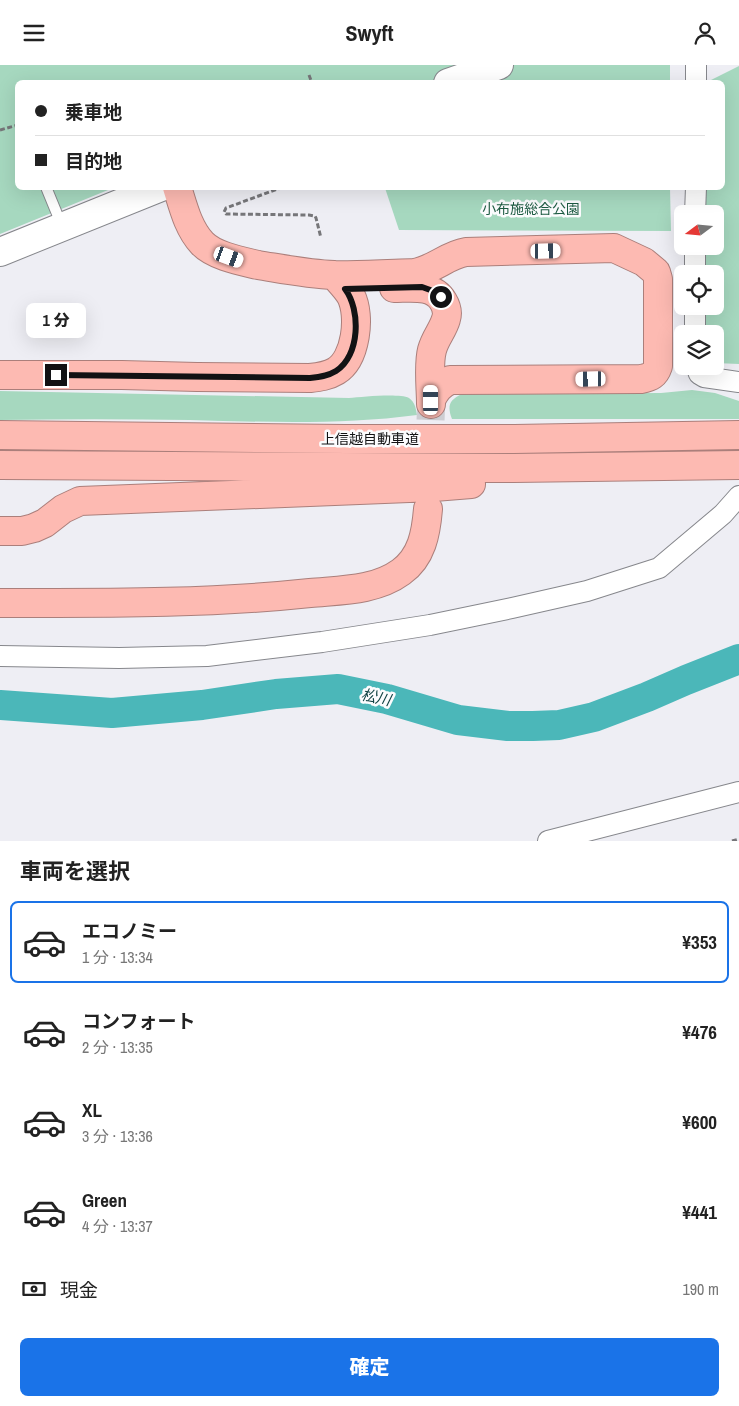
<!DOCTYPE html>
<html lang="ja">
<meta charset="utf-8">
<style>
body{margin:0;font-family:"Archivo Narrow","Noto Sans JP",sans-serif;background:#f6f6f6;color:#222;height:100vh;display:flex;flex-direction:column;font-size:19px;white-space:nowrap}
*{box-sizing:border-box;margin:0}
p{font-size:16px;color:#767676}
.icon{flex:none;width:28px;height:28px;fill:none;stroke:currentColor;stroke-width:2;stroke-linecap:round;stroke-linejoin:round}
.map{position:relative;height:776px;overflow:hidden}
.details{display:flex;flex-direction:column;background:#fff;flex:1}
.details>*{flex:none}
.top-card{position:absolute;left:15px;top:15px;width:710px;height:110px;border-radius:8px;box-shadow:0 5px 20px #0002;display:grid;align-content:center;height:110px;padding:0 20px;background:#fff}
.needle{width:32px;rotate:254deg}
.buttons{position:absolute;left:674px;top:140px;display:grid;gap:10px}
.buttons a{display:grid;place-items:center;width:50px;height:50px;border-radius:8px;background:#fff;box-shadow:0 5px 20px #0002;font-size:25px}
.end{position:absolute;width:22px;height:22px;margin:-11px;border:6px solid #121214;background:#fff;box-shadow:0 0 0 2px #fff}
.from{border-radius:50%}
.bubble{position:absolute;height:35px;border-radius:8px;background:#fff;box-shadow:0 5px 20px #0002;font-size:16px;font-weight:800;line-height:35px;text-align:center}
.car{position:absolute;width:15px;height:30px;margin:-15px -8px;border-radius:6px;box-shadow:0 0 4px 1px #0007;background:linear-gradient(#fff 24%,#345 0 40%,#fff 0 76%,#345 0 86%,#fff 0)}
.top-card b{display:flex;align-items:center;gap:18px;height:48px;font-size:19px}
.top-card b+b{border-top:1px solid #e0e0e0}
.top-card i{width:12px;height:12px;background:#222}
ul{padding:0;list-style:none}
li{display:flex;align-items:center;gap:15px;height:82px;margin:0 10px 8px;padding:0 10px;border:2px solid transparent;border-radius:8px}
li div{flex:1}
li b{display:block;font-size:19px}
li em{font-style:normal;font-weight:800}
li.selected{border-color:#1a73e8}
li>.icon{width:45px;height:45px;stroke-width:1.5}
h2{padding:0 20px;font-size:22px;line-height:60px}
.pay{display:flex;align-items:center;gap:12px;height:55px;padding:0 20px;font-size:19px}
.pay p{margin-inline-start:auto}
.button{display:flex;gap:10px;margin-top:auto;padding:10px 20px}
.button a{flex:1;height:58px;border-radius:8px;background:#1a73e8;color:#fff;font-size:20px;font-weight:800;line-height:58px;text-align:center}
header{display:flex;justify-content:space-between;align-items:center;height:65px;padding:0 20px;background:#fff;font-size:22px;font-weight:800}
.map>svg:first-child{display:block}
.green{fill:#a6d8bf}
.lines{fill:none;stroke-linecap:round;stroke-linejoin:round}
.river{stroke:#4bb7b9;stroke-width:30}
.motorway-tunnel{stroke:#cdcdd2;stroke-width:28;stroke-dasharray:28 14;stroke-linecap:butt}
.service-casing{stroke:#86878c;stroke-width:12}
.minor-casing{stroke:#86878c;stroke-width:22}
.secondary-casing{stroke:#86878c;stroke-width:30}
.motorway-casing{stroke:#ab7f7b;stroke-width:30}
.path{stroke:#767679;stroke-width:3;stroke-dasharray:5 2.5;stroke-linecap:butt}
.service{stroke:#fff;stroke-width:10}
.minor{stroke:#fff;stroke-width:20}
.secondary{stroke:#fff;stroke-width:28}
.motorway{stroke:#fdbab2;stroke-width:28}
.route{stroke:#121214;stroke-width:6}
.labels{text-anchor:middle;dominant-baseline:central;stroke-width:5;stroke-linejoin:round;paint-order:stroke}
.park-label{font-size:14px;fill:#1d5b42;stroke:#fcfcfe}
.street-label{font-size:14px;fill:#121214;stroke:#fcfcfe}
.water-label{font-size:15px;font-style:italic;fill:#124344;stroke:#fcfcfe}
</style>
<header><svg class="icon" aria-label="menu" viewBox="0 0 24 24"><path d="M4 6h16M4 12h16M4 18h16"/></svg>Swyft<svg class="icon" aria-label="person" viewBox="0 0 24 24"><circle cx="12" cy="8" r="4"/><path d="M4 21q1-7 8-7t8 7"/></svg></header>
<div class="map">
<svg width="739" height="776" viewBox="0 0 739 776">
<rect width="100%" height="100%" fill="#eeeef4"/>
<path class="green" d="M0,0H670V18H18V122L113,123L0,169Z
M739,1V299L715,298V269H702L703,241H715V209H703L704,181H715V149H704L705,123L722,122V18L707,17Z
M385,123H670L671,166L399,165Z
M692,325L715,328L739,336V354H452C447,341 449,335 462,329L661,328Z
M0,326L349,333C362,332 399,328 409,333C415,337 416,344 417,350C342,360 266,357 190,355C126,354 63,354 0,355Z"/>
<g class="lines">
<path class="river" d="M0,640L112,648L202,640L276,629L338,624L387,634L458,655L508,661H533L559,660L594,652L647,632L686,615L739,594"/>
<path class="motorway-tunnel" d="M429,397L431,343"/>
<g class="service-casing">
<path id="service" d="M46,122L62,161"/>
</g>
<g class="minor-casing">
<path id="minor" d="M696,18V0
M695,149L696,122
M695,209V181
M695,269V241
M696,301L699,309L704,312L739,317
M0,591L119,593L207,591L322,577L430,560L512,543L587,526L659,503L723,449L739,431
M548,776L739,727"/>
</g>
<g class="secondary-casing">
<path id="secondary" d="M448,18L499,0
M0,187L161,122"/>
</g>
<g class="motorway-casing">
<path id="motorway" d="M177,122C183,141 188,163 202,178C214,191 241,196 258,200C283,204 308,209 334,210C361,211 388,209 414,208C434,205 447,190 466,187L614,183L644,197L656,207L658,214V301C655,310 651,312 641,314L450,315C440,320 436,325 431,335
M394,223C411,223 433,219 443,236C446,241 448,248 446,254C443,265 435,273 432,285C428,300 431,323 431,339
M0,310H122L197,312L310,313C319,312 328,311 336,306C356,294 361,251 351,231C347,224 340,217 334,210
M0,370L345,374H514L739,370
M0,400L514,403L739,400
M0,466H22L34,463L45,458L63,444L80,436L434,422L471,419
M0,538C103,538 207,539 310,528C340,525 375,526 401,507C422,492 426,468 428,444"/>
</g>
<path class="path" d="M309,10L312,18
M0,65L18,60
M283,122L226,143L224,147L226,149L309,150L315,151L316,153L321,173
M732,776L739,774"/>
<use href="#service" class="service"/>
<use href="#minor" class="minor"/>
<use href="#secondary" class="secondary"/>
<use href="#motorway" class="motorway"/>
</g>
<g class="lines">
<path class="route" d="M56,310L310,313C319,312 328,311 336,306C360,291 361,245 345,224L422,222L433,226L441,232"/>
</g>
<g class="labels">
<g class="park-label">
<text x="531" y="144">小布施総合公園</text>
</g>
<g class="street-label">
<text x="370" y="374">上信越自動車道</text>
</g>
<g class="water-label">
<text transform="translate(376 632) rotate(12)">松川</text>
</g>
</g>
</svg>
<div class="buttons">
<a><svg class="needle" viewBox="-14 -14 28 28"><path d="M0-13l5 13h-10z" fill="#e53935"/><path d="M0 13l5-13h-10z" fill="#767676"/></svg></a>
<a><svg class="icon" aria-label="locate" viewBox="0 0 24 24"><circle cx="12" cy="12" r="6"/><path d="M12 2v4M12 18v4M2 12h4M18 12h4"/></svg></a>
<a><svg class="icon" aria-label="layers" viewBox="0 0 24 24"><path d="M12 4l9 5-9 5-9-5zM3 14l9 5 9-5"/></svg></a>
</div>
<i class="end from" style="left:441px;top:232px"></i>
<i class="end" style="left:56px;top:310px"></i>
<div class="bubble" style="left:26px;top:238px;width:60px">1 分</div>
<i class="car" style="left:546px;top:186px;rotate:89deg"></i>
<i class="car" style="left:229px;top:192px;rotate:110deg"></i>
<i class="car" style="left:591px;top:314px;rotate:269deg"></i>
<i class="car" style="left:431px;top:335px;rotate:0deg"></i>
<div class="top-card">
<b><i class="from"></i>乗車地</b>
<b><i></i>目的地</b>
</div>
</div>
<section class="details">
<h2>車両を選択</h2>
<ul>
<li class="selected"><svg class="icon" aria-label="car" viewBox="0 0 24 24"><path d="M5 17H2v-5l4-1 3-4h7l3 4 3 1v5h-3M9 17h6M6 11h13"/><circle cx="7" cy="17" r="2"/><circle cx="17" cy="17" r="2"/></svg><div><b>エコノミー</b><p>1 分 · 13:34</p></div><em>¥353</em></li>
<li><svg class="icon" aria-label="car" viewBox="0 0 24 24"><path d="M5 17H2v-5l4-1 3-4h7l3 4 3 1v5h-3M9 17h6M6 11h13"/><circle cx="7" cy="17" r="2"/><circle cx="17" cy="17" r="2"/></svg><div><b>コンフォート</b><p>2 分 · 13:35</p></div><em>¥476</em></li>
<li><svg class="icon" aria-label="car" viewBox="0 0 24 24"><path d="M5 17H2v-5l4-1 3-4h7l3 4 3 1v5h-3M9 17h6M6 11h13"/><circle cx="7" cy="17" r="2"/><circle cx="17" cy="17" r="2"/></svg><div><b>XL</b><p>3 分 · 13:36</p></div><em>¥600</em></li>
<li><svg class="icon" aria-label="car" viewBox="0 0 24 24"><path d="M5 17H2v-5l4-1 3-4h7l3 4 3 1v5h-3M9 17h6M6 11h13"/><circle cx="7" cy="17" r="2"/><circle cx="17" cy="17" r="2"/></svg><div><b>Green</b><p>4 分 · 13:37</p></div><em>¥441</em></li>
</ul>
<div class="pay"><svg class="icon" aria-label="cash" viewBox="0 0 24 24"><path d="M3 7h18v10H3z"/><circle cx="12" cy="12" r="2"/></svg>現金<p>190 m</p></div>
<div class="button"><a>確定</a></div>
</section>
